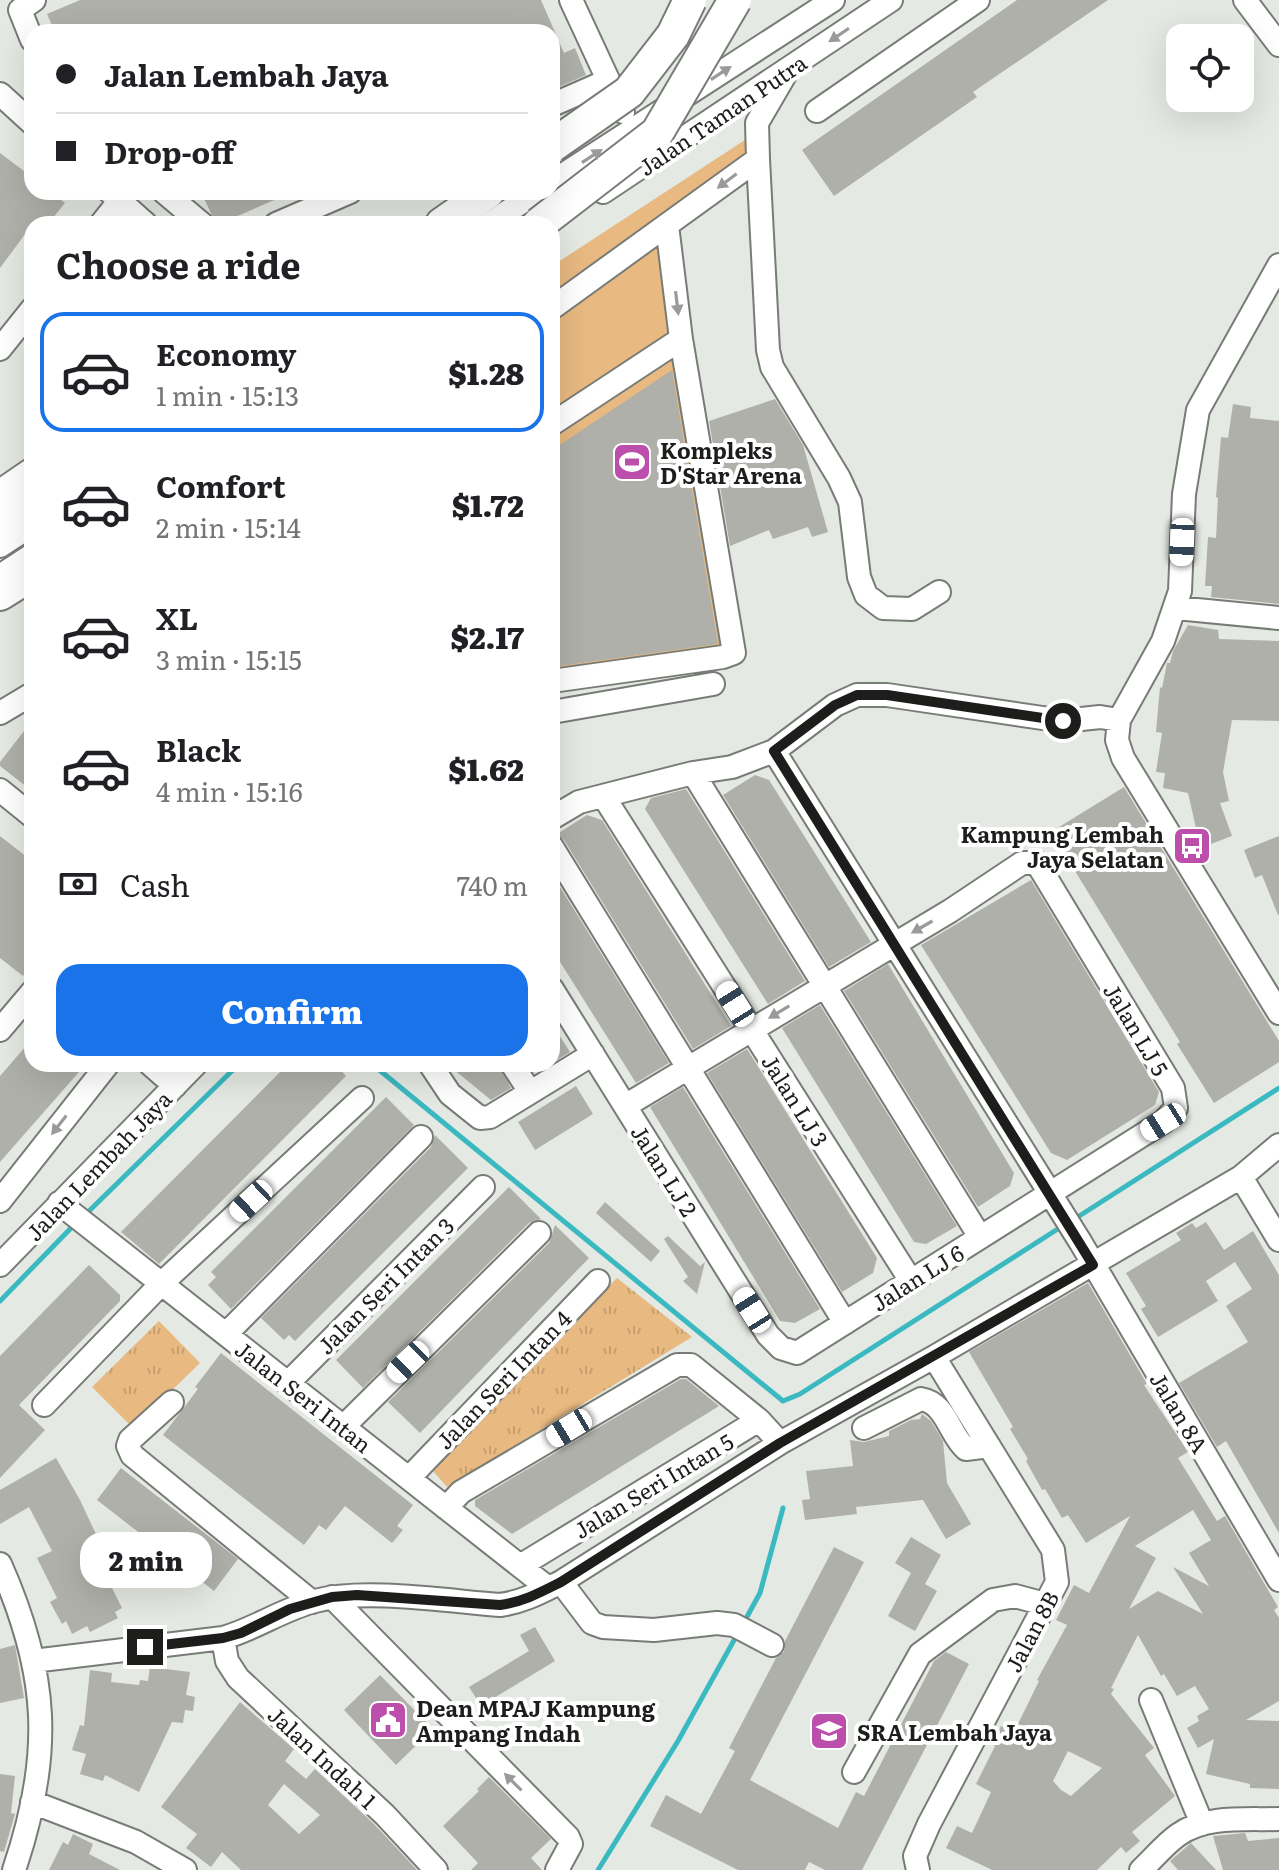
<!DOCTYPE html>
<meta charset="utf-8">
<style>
body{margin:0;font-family:Literata,serif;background:#f2f2f2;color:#202124;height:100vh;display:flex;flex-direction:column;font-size:30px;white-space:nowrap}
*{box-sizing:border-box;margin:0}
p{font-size:26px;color:#757577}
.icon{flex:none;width:44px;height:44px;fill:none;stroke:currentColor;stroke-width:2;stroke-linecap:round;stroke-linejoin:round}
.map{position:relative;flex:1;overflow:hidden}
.details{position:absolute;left:24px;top:216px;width:536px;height:856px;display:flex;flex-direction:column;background:#fff;border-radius:24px;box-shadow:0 8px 32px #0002}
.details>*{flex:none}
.hud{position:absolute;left:24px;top:24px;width:536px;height:176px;border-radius:24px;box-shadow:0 8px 32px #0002;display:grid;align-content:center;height:176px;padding:0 32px;background:#fff}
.tools{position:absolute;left:1166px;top:24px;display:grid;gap:16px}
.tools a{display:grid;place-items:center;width:88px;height:88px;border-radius:16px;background:#fff;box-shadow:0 8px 32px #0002;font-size:40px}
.end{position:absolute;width:36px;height:36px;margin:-18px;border:10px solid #1d1e1c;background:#fff;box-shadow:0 0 0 4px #fff}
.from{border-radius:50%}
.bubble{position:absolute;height:56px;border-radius:24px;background:#fff;box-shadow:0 8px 32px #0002;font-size:26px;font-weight:800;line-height:56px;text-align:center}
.car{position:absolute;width:24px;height:48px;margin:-24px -12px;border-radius:10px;box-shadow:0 0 6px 2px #0007;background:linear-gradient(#fff 24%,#345 0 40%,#fff 0 76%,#345 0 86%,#fff 0)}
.hud b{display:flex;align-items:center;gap:28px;height:76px;font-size:30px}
.hud b+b{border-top:2px solid #e0e0e0}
.hud i{width:20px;height:20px;background:#202124}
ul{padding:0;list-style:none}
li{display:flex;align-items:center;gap:24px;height:120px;margin:0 16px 12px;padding:0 16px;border:4px solid transparent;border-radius:24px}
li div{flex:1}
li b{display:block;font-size:30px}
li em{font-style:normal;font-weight:800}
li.on{border-color:#1a73e8}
li>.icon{width:72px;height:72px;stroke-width:1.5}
h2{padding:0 32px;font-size:36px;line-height:96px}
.pay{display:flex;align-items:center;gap:20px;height:88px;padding:0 32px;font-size:30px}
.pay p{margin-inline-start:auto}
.action{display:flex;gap:16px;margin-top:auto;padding:16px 32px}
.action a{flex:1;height:92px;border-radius:24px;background:#1a73e8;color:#fff;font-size:32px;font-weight:800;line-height:92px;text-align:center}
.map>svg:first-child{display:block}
.grass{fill:#e8b981}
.park{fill:url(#park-tufts)}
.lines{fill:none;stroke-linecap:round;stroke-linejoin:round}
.stream{stroke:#3ab9c0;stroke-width:5}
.building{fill:#b0b0aa;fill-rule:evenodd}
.minor-casing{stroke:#787c77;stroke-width:26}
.highway-casing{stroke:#787c77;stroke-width:36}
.minor{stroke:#fff;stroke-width:22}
.highway{stroke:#fff;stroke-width:32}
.highway-bridge-casing{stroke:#787c77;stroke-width:36;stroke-linecap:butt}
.highway-bridge{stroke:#fff;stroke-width:32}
.oneway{fill:#999a99}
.route{stroke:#1d1e1c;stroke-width:10}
.labels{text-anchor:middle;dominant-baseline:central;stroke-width:8;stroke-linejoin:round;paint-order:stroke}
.street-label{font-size:22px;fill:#1d1e1c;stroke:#fff}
.poi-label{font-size:22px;font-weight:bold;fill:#1d1e1c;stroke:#fff;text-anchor:start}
</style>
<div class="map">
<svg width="1279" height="1870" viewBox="0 0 1279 1870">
<defs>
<pattern id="park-tufts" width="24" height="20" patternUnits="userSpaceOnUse" patternTransform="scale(2)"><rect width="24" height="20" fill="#e8b981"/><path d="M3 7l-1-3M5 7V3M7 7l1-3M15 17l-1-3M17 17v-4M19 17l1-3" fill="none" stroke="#c79f6f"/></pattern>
</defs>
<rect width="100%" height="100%" fill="#e5e9e3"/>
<path class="grass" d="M745,140L751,174L678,228L738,657L552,693V266Z"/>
<path class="park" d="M617,1278L692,1337L447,1487L427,1464Z
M159,1321L200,1363L133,1428L92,1387Z"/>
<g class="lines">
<path class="stream" d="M372,1064L783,1401L800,1394L1064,1225
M87,1213L239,1064
M1073,1220L1279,1088
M0,1301L73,1226
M743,1624L760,1593L783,1508
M598,1870L678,1741L738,1633"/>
</g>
<path class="building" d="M80,0H541L564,53L575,48L586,75L552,90V32H55L47,14Z
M1017,0H1108L973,92L977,97L834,196L802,150Z
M0,153L32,177V192H65L60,199L65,203L48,224H32V238L26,233L0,268Z
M201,192H293L219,224H216Z
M672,370L718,644L552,667V450Z
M775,399L803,445L828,532L812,537L808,527L773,539L769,530L730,546L709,421Z
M1233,404L1251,407L1250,418L1279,421V604L1211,597L1212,586H1205L1208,537L1216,538L1218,498L1216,497L1221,437L1228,438Z
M1188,625L1218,630L1219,639L1279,641V721L1232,720L1223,772L1229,801L1220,803L1232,836L1203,847L1196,828L1188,793L1163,788L1165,773L1156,772L1162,733L1156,732L1160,687L1162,688L1167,663H1170L1173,651Z
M24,731L32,737V791L0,766V762Z
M755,775L769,780L871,942L829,967L723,795Z
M1124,787L1279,1041V1062L1214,1103L1177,1044L1180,1042L1051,832Z
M686,789L805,981L768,1004L645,809L651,798Z
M587,815L602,820L731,1026L693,1049L564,840L557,834Z
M0,836L32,861V964L23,976L0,958Z
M1279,836V915H1278L1262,875L1255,878L1244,850Z
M552,874L669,1063L636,1083L552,949Z
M1031,880L1159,1092L1155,1105L1067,1160L1051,1153L921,945Z
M888,964L1014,1173L1010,1186L978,1207L844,991Z
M820,1005L957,1226L926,1244L914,1242L782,1028Z
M552,1024L570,1052L552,1063Z
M32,1039V1064H86L0,1162V1076Z
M747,1049L877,1258L873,1273L842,1292L707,1073Z
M288,1064H335L346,1076L159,1264L121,1232Z
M447,1064H498L511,1088L491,1100Z
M576,1086L593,1114L535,1150L518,1122Z
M683,1087L820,1309L795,1323L780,1321L650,1107Z
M386,1097L414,1125L231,1309L208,1285L216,1277L211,1272Z
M435,1135L468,1168L295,1341L289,1335L284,1340L261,1318L431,1147Z
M509,1187L541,1219L529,1223L363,1388L336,1360Z
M605,1202L660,1251L651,1262L596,1213Z
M1206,1222L1224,1250L1253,1231L1279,1275V1533L1226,1441L1217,1447L1179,1383L1248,1342L1226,1306L1252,1289L1235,1262L1206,1281L1218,1301L1158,1337L1141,1309L1146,1306L1126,1273L1181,1240L1176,1233L1192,1223L1196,1228Z
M555,1225L589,1258L420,1433L388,1402L549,1243Z
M668,1236L700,1266L705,1262L697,1294L683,1281L688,1277L664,1239Z
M89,1265L120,1295V1301L19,1405L45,1430L0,1478V1356Z
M1088,1283L1147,1384L1144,1385L1188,1452L1178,1458L1217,1521L1225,1516L1278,1607L1274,1610L1279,1618V1701L1246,1720L1279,1721V1789L1250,1788V1784L1206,1774L1214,1739L1198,1748L1187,1728L1199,1721L1197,1716L1209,1709L1195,1686L1177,1696L1164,1674L1161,1676L1138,1635L1111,1688L1114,1689L1111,1694L1154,1748L1145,1755L1175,1796L1132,1832L1140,1841L1126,1853L1121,1847L1097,1870H992L946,1848L957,1826L972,1833L991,1792L976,1784L995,1746L992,1744L1001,1726L1014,1732L1039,1681L1037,1680L1067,1625L1056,1620L1074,1585L1089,1593L1130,1516L1086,1543L1068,1515L1062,1518L1045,1489L1042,1490L1026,1461L1028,1459L1010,1429L1013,1427L969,1352ZM1193,1510L1211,1540L1189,1553L1209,1586L1173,1567L1203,1614L1158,1591L1129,1609L1156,1558L1135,1546ZM1068,1751L1102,1768L1071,1796L1061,1790L1053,1781Z
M221,1353L413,1505L397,1526L403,1530L392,1543L345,1506L326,1530L319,1525L304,1545L163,1435L198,1389L195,1387Z
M681,1379H686L719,1406L512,1534L475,1506V1500Z
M922,1414L931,1421L943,1441L947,1483L971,1524L946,1539L923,1500L856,1507L857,1514L805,1520L802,1500L810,1499L806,1471L853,1466L850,1440L864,1442L889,1436V1431L911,1420L920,1419Z
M56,1458L80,1500L111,1566L103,1570L122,1608L115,1612L118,1618L90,1632L87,1626L72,1634L66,1621L62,1624L50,1602L57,1598L37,1558L52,1551L29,1507L0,1524V1490Z
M121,1468L238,1559L214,1591L97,1500Z
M911,1537L941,1555L925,1584L937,1591L915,1631L888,1616L911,1573L895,1563Z
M834,1547L864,1562L750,1780L838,1828L856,1792L864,1796L934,1661L946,1652L969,1664L862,1870H825L809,1862L805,1870H738L650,1826L666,1795L701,1814L735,1751L729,1748L776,1658L784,1652L785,1641Z
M535,1627L555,1661L481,1706L469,1687L529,1651L520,1635Z
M15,1645L24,1698L0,1703V1649Z
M150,1667L190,1672L186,1695L195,1697L193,1711L185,1710L183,1723L172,1722L139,1792L105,1775L103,1781L80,1774L86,1754L72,1750L80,1725L84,1726L90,1670L112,1673L111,1682L139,1685L140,1680L148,1681Z
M380,1675L433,1729L396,1765L344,1710Z
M240,1702L294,1749L285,1761L306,1779L315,1769L375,1825L417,1870H241L222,1852L211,1867L186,1848L197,1834L161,1807ZM284,1784L320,1815L299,1834L268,1805Z
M0,1774L15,1776L11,1813L15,1814L4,1852L0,1851Z
M489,1777L551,1839L531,1858L542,1870H471L478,1863L443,1826L479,1791L477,1789Z
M1245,1833L1248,1841L1279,1838V1870H1223L1213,1836Z
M73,1834L93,1844L89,1854L120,1870H49L63,1842L68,1845Z
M1191,1843L1216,1870H1178L1170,1861Z"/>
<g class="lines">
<g class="minor-casing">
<path id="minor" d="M571,0L623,112
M1245,0L1279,45
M32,40L20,10L34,0
M0,94L32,123
M552,105L607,81
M817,111L978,0
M758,159L768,350L772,367L839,478L850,502L859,577L866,595L883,608L912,609L939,592
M552,182L833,0
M110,192L146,224
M164,192L202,224
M603,192L891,0
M101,224L120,200
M276,224L350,192
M489,224L537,192
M1279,265L1198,410L1184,494L1180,591L1163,641L1119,720L1117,740L1123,758L1279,1013
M552,308L758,159L757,123L785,75
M0,349L32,309
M552,424L681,339L667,225
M0,546L32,525
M0,576L32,555
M1176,608L1279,618
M552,681L723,657L734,653L681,339
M552,712L713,684
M0,713L32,694
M774,751L1081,1243L1279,1580
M693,773L980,1237
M0,790L32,816
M604,797L911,1281
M552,818L579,802L693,773L732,767L774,751L835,705L857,695H887L1063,721L1100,717L1119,720
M552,847L845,1323
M552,989L768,1335L781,1348L797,1353L1163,1122L1176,1108L1173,1088L1037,863H1022L950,911L625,1106
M0,1030L32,992
M150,1064L175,1086
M430,1064L450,1094L480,1118L490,1117L593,1054
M512,1064L530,1092
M1241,1177L1279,1240
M0,1201L108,1064
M59,1203L548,1588
M0,1265L196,1064
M226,1334L421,1137
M288,1383L483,1187
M172,1402L130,1440L128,1446L132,1455L312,1602
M44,1405L162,1283L362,1098
M343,1427L539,1233
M864,1428L921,1399C946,1403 949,1434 966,1449L989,1446
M409,1478L598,1281
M446,1508L461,1492L677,1365H691L759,1420
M0,1564C49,1674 53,1755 14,1870
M520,1566L759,1420L780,1443
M561,1582L592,1623L603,1627L654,1630L717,1623L734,1625L772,1645
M332,1597L568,1837L571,1844L557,1870
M223,1638L227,1661L238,1678L385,1815L436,1870
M33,1661L223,1638C255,1629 283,1609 315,1601C365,1588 447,1601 500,1605C523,1602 541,1592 561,1582L780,1443L934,1357L1241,1177L1279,1145
M1151,1700L1202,1824
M854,1772L920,1654L993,1600L1015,1596L1045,1604
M32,1802L136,1842L185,1870
M918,1870L915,1856L929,1824L1057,1582L1053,1550L934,1357
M1141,1870C1153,1859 1165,1844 1178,1835C1206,1815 1247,1820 1279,1819"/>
</g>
<g class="highway-casing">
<path id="highway" d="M442,224L488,192
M0,497L32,475
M0,527L32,506
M0,594L32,574"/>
</g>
<use href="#minor" class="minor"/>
<use href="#highway" class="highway"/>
<g class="highway-bridge-casing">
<path id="highway-bridge" d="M552,146L629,92L673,35L690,0
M539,224L657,133L735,0"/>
</g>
<use href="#highway-bridge" class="highway-bridge"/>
</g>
<defs><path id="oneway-solid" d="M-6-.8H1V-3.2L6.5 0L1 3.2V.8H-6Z" transform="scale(2)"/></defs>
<g class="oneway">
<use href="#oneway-solid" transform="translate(839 35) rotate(146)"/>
<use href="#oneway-solid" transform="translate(721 73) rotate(-33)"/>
<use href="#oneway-solid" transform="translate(592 156) rotate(-33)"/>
<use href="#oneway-solid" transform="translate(727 181) rotate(143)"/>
<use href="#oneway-solid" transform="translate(677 303) rotate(83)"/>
<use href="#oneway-solid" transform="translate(922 927) rotate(150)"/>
<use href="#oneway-solid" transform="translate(779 1012) rotate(149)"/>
<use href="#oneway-solid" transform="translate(59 1125) rotate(128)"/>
<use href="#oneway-solid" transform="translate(513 1782) rotate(-135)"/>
</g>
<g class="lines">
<path class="route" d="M145,1647L223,1638L241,1633L290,1609L332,1597L357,1595L500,1605C523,1602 541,1592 561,1582L780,1443L1093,1265L774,751L835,705L857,695H887L1063,721"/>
</g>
<defs>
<g id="stadium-square" transform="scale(2)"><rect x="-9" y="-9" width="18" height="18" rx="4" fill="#bc4eac" stroke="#fff"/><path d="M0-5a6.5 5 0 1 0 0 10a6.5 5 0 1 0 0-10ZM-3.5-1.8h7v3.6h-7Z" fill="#fff"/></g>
<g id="bus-square" transform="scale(2)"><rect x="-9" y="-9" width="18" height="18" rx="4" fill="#bc4eac" stroke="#fff"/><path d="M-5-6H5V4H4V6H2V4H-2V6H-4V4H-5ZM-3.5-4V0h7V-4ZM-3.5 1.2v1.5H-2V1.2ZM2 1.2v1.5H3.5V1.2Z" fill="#fff"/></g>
<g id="civic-square" transform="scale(2)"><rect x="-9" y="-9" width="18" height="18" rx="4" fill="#bc4eac" stroke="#fff"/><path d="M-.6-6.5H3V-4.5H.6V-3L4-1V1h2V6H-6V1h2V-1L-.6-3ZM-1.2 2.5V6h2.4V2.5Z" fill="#fff"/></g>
<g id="school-square" transform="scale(2)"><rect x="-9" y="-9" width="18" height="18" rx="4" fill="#bc4eac" stroke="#fff"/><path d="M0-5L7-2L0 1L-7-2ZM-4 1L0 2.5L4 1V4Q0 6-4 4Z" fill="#fff"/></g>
</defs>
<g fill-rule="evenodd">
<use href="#stadium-square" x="632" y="462"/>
<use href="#bus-square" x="1192" y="846"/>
<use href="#civic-square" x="388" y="1720"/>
<use href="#school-square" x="829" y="1731"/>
</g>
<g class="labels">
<g class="street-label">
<text transform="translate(722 114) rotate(-34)">Jalan Taman Putra</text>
<text transform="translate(1137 1029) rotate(59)">Jalan LJ 5</text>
<text transform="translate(796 1100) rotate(58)">Jalan LJ 3</text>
<text transform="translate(98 1165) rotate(-46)">Jalan Lembah Jaya</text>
<text transform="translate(665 1170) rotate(58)">Jalan LJ 2</text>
<text transform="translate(917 1277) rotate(-32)">Jalan LJ 6</text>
<text transform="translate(385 1285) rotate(-45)">Jalan Seri Intan 3</text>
<text transform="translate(503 1379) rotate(-46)">Jalan Seri Intan 4</text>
<text transform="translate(304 1396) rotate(38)">Jalan Seri Intan</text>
<text transform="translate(1180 1412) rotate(59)">Jalan 8A</text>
<text transform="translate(653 1485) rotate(-31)">Jalan Seri Intan 5</text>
<text transform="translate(1031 1631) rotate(-62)">Jalan 8B</text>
<text transform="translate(323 1757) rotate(43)">Jalan Indah 1</text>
</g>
<g class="poi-label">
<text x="660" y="449">Kompleks<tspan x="660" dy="25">D'Star Arena</tspan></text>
<text x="1164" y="833" text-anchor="end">Kampung Lembah<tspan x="1164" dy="25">Jaya Selatan</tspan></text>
<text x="416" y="1707">Dean MPAJ Kampung<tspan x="416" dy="25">Ampang Indah</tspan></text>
<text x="857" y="1731">SRA Lembah Jaya</text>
</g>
</g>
</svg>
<div class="tools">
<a><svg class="icon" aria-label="locate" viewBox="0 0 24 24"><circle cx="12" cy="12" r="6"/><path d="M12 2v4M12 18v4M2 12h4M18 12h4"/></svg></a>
</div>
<i class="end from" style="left:1063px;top:721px"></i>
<i class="end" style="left:145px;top:1647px"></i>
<div class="bubble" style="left:80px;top:1532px;width:132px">2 min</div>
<i class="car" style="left:1182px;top:542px;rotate:182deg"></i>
<i class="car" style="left:735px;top:1004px;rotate:328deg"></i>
<i class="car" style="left:1163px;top:1122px;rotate:238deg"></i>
<i class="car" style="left:251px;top:1201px;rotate:227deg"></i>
<i class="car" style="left:752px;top:1310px;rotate:328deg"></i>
<i class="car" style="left:408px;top:1362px;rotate:226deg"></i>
<i class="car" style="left:569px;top:1428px;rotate:239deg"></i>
<div class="hud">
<b><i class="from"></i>Jalan Lembah Jaya</b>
<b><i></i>Drop-off</b>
</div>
<section class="details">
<h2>Choose a ride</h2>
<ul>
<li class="on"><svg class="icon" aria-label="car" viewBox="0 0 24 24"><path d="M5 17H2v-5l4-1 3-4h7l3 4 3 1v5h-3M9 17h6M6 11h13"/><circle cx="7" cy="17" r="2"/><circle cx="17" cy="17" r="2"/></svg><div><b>Economy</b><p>1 min · 15:13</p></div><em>$1.28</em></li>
<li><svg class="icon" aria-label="car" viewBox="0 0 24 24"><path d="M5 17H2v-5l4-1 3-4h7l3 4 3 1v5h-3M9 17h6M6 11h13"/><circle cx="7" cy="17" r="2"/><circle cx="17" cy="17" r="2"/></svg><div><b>Comfort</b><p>2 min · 15:14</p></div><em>$1.72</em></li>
<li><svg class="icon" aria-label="car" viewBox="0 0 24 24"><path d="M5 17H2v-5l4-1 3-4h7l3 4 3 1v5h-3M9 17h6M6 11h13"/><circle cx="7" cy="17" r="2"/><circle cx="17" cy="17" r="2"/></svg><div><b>XL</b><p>3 min · 15:15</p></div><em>$2.17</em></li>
<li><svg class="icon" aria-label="car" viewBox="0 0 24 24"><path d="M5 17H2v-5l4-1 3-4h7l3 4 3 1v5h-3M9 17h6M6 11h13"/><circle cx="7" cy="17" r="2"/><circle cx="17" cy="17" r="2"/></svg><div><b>Black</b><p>4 min · 15:16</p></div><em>$1.62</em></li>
</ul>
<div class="pay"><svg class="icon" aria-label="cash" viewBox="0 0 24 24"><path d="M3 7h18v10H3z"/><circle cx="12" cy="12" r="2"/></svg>Cash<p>740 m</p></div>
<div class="action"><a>Confirm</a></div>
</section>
</div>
